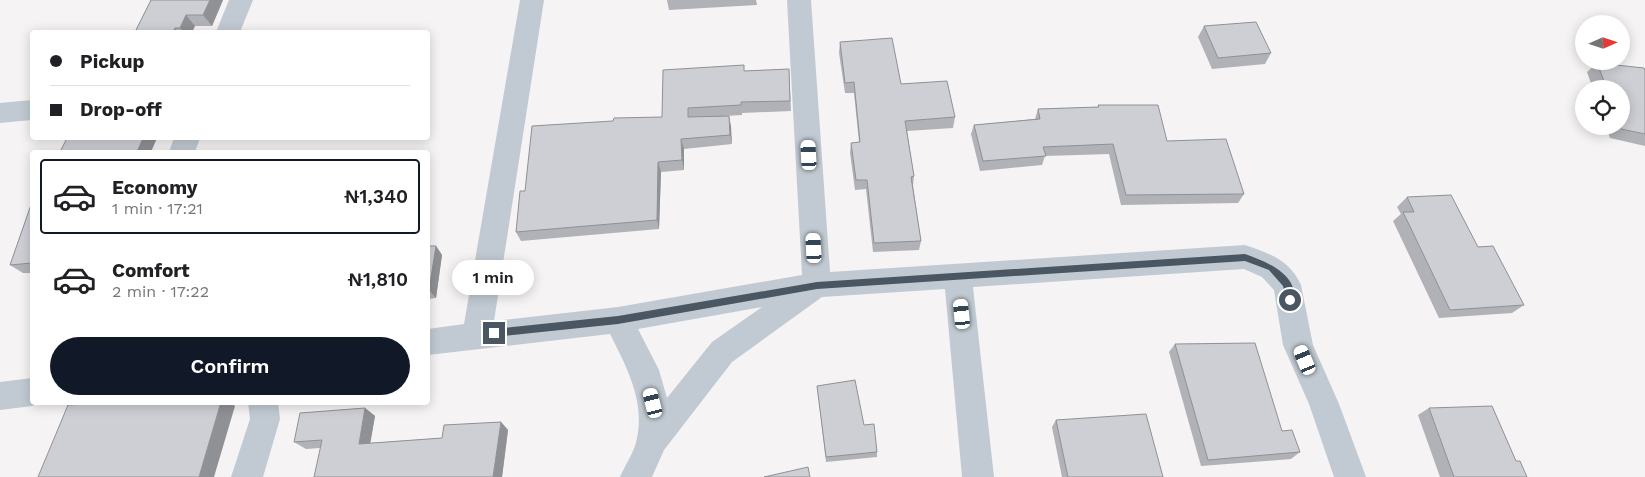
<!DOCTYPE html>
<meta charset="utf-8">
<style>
body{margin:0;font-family:"Work Sans",sans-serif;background:#f6f6f6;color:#202124;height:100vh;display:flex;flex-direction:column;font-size:19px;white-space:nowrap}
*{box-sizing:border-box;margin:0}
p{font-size:16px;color:#757577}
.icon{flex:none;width:28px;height:28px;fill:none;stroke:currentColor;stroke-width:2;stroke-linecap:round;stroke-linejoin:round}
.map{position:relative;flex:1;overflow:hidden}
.side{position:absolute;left:30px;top:150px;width:400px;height:255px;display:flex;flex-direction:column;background:#fff;border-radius:5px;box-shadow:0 2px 12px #0003}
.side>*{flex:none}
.hud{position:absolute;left:30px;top:30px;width:400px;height:110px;border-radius:5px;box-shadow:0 2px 12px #0003;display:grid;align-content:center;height:110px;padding:0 20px;background:#fff}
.needle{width:32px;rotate:87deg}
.tools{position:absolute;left:1575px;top:15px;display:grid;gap:10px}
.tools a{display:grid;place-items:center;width:55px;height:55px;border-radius:50%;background:#fff;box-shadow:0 2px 12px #0003;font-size:25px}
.end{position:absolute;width:22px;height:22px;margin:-11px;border:6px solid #4a5661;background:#fff;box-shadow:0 0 0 2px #fff}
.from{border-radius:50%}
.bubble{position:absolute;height:35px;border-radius:18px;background:#fff;box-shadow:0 2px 12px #0003;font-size:16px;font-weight:600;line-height:35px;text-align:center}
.car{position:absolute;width:15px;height:30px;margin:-15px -8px;border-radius:6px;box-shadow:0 0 4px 1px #0007;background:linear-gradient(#fff 24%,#345 0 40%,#fff 0 76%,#345 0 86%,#fff 0)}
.hud b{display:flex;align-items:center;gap:18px;height:48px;font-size:19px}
.hud b+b{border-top:1px solid #e0e0e0}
.hud i{width:12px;height:12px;background:#202124}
ul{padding:9px 0 0;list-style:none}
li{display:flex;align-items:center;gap:15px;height:75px;margin:0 10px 8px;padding:0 10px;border:2px solid transparent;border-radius:5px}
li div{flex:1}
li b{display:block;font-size:19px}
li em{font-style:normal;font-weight:600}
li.selected{border-color:#111827}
li>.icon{width:45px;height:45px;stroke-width:1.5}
.cta{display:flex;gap:10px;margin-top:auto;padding:10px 20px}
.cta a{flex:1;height:58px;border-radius:30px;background:#111827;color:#fff;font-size:20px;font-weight:600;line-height:58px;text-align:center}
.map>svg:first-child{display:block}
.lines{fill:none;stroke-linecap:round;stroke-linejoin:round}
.minor{fill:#c1cad2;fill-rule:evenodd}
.wall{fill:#b0b2b7}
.shaded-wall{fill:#909195}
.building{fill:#cdcfd5;stroke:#909195}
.route{fill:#4a5661}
</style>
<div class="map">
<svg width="1645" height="477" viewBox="0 0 1645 477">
<rect width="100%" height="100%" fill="#f5f3f3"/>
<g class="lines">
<path class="minor" d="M229,0H253L240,32H216Z
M520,0H544L494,321L618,307L802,275L787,0H811L830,272L1245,245C1270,254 1289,259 1301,285L1313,345L1339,404L1366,477H1334L1309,404L1283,345L1274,290L1262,277L1244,269L973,287L994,477H962L945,289L822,297L732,362L664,450L652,477H620C625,465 635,451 637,438C645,400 626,366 610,334L428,355V329L464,324ZM762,307L712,342L667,398L659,370L638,329Z
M32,100V120L0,123V103Z
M174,138H200L195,152H169Z
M32,378V402H42L32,406L0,410V382Z
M248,402H278L280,419L263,477H231L250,419Z"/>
</g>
<path class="wall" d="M151,0H223L212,26H195L192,32H135Z
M667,0H756L757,5L669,10Z
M1204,26L1271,53L1265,64L1212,69L1198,37Z
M840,42L901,84L955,117L953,128L907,131L914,176L913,186L921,241L919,250L873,252L866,189L855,190L850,153L851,143L859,142L854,93H845L839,53Z
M1597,63L1645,71V146L1610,138L1606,126H1621V89H1593L1587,72Z
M789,69L791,111L742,113V115L725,116H729L732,144L684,149V170L661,172L659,229L521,241L516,232L525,191L613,121L662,117L744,71Z
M1098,105L1167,141L1244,194L1238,203L1121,205L1109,154L1045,156L1042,165L980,171L971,134L974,125L1035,119L1038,109L1098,107Z
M357,138H381L358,139Z
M1407,197L1478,247L1524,305L1512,313L1439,318L1393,221L1401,214L1397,207Z
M32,202V273H23L10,265Z
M428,246H436L442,255L436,298L428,299Z
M1175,344L1282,431L1300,452L1291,459L1201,466L1169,352Z
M817,386L864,425L877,452V457L826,462Z
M365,408L375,416L370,443L442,438L501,422L508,430L502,477L320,448L306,449L294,442Z
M1429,408L1516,461L1527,477H1440L1418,415Z
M1056,420L1163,477H1062L1052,427Z"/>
<path class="shaded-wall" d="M210,0H223L212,26L203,15Z
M186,15L195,26L192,32H184L180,28Z
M175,28L178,32H173Z
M729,116L731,126L732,144L730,135Z
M143,138H157L151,152H137Z
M681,139L684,149V170L682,160Z
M658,162L661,172L659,229L657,220Z
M436,246L442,255L436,298L429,290Z
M221,402H229L235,406L214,477H199Z
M365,408L375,416L369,451L359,444Z
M501,422L508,430L502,477H493Z"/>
<path class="building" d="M151,0H210L203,15H186L180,28H175L173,32H135Z
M1256,22L1271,53L1218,58L1204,26Z
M892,38L901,84L947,81L955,117L905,121L914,176L911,177L921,241L874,243L867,180H856L851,143L860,142L854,82L845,83L840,42Z
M1597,63L1644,68L1645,71V134L1621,129V89H1607Z
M744,65V71L789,69L790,101L741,102V105L688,108V117L729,116L730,135L681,139L682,160L658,162L657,220L516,232L520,191H525L532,126L613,121L614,118L662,117L663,70Z
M1098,105H1158L1167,141L1226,139L1244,194L1126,195L1113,144L1043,147L1046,156L983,161L974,125L1040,119L1038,109L1099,107Z
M67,138H143L137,152H60Z
M1451,195L1478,247L1493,246L1524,305L1450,310L1403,212H1414L1407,197Z
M32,202V263L10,265Z
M428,246H436L429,290H428Z
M1255,343L1282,431L1292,430L1300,452L1208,460L1175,344Z
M855,380L864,425L874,424L877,452L826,457L817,386Z
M121,402H221L199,477H38L68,405Z
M1492,406L1516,461H1520L1527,477H1454L1429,408Z
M365,408L359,444L442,438L444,425L501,422L493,477H314L322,440L294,442L300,413Z
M1146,414L1163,477H1068L1056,420Z
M808,467L810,477H764Z"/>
<path class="route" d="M1245,254C1265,261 1301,275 1293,303H1287L1283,286L1269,270L1245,261L817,289L618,324L494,337L490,333L494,329L618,316L817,282Z"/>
</svg>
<div class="tools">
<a><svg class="needle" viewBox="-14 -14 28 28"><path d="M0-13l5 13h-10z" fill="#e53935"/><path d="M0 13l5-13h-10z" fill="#757577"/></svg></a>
<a><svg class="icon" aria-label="locate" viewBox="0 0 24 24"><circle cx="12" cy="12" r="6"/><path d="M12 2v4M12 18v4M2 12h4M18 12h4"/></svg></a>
</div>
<i class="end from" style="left:1290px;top:300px"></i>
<i class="end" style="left:494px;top:333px"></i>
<div class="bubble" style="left:452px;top:260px;width:82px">1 min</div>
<i class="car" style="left:809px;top:155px;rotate:357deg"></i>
<i class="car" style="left:814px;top:248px;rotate:357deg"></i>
<i class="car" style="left:962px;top:314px;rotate:354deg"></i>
<i class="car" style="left:1305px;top:360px;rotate:337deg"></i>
<i class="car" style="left:653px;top:403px;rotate:346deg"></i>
<div class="hud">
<b><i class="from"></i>Pickup</b>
<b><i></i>Drop-off</b>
</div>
<section class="side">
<ul>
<li class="selected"><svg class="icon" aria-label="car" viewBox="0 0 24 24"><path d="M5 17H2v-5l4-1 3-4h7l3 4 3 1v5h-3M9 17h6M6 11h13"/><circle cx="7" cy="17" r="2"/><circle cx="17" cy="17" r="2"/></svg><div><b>Economy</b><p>1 min · 17:21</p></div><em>₦1,340</em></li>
<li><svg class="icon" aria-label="car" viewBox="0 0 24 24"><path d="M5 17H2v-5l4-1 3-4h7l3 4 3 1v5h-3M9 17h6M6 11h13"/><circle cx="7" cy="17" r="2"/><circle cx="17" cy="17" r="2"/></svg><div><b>Comfort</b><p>2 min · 17:22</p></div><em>₦1,810</em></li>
</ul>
<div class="cta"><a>Confirm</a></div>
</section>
</div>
